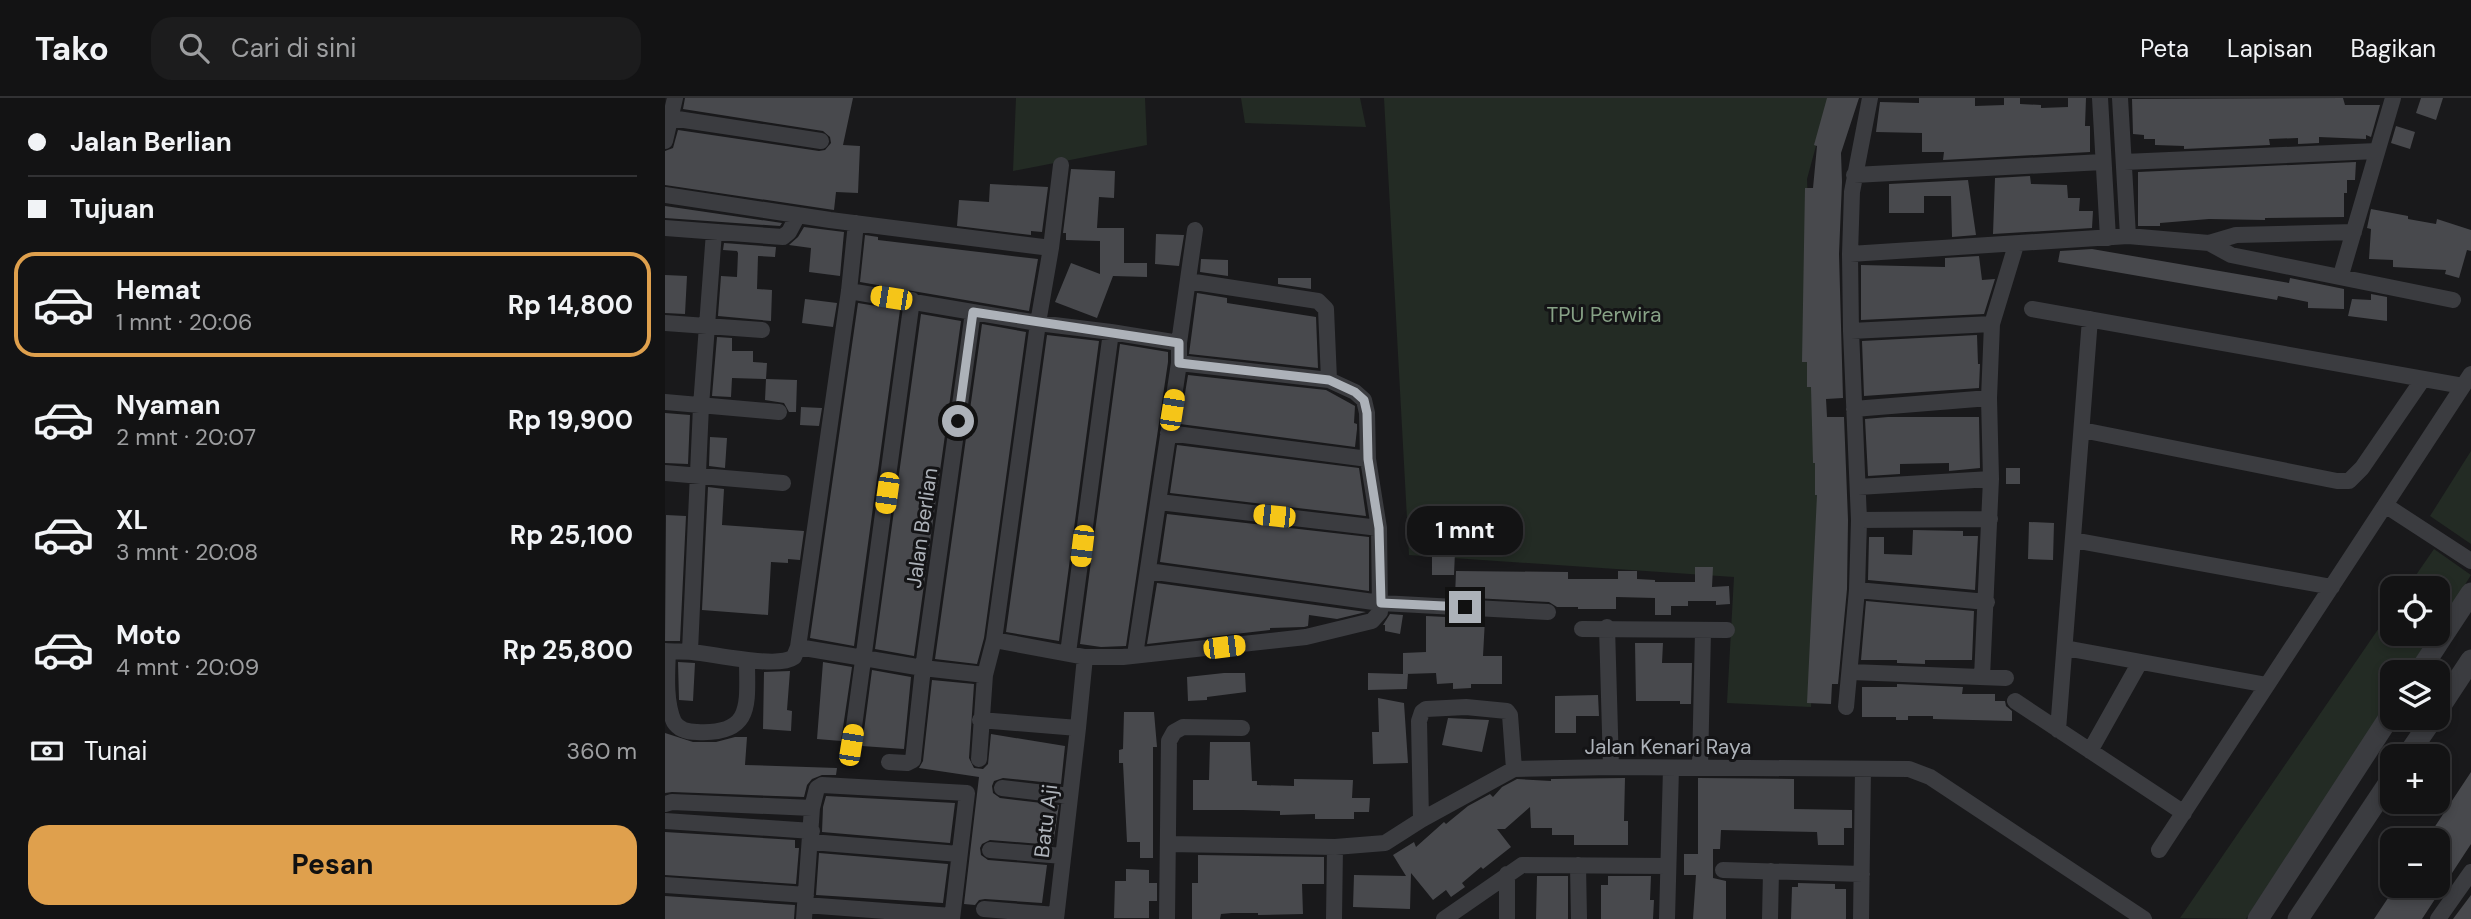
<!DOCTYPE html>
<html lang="id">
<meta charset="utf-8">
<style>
body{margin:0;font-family:"DM Sans",sans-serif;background:#1c1c1d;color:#f1f3f6;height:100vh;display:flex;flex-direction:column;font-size:26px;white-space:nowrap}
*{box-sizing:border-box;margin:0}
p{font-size:23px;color:#9d9ea0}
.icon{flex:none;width:38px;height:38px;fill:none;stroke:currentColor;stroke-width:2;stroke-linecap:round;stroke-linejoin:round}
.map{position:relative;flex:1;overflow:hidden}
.drawer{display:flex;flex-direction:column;background:#131314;width:665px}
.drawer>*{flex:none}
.hud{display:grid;align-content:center;height:154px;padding:0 28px;background:#131314}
.tools{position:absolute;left:1715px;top:478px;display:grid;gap:14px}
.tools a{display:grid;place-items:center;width:70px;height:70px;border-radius:14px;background:#131314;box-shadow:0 4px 10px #0003,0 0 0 2px #323234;font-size:35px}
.end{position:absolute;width:32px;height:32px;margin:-16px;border:9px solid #adb2b9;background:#111;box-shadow:0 0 0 4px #111}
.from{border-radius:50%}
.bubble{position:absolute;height:49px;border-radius:21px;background:#131314;box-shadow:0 4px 10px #0003,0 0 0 2px #323234;font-size:23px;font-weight:700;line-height:49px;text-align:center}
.car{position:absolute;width:21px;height:42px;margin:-21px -10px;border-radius:9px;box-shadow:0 0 5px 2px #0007;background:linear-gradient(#f5c518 24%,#345 0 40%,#f5c518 0 76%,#345 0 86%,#f5c518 0)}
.hud b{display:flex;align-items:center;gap:24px;height:66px;font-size:26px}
.hud b+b{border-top:2px solid #323234}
.hud i{width:18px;height:18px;background:#f1f3f6}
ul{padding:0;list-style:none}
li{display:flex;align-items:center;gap:21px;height:105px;margin:0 14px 10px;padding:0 14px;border:4px solid transparent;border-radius:21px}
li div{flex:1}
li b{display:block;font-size:26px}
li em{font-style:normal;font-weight:700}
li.current{border-color:#dfa04d}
li>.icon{width:63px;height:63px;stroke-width:1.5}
.pay{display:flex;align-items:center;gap:18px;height:77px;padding:0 28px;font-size:26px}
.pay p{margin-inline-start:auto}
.action{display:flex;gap:14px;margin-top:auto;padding:14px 28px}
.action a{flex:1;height:80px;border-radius:21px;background:#dfa04d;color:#111;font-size:28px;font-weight:700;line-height:80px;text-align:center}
header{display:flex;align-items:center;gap:42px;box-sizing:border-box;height:98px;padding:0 35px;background:#131314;border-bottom:2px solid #323234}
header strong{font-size:33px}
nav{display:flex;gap:38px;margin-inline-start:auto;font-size:24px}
.search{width:490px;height:63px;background:#1c1c1d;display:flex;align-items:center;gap:18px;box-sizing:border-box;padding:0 24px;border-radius:21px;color:#9d9ea0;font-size:26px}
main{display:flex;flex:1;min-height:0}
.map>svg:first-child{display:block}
.green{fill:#232b24}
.building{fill:#48494d}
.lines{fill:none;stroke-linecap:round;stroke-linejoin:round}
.minor{stroke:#3b3c40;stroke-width:16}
.tertiary{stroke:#3b3c40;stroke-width:21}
.route{stroke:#adb2b9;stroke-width:9}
.labels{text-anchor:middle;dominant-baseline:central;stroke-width:6;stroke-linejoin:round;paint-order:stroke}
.park-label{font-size:21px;fill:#87a286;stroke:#141416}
.street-label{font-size:21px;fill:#adb2b9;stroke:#141416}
</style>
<header>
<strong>Tako</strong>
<div class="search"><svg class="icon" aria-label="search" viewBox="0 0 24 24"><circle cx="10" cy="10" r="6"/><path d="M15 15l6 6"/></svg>Cari di sini</div>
<nav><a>Peta</a><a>Lapisan</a><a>Bagikan</a></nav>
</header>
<main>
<section class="drawer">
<div class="hud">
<b><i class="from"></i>Jalan Berlian</b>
<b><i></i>Tujuan</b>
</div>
<ul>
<li class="current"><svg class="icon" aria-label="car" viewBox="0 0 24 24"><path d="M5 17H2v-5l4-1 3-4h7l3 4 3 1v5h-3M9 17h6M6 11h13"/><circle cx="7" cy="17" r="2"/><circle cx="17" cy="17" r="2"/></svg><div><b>Hemat</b><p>1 mnt · 20:06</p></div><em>Rp 14,800</em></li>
<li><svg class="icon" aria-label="car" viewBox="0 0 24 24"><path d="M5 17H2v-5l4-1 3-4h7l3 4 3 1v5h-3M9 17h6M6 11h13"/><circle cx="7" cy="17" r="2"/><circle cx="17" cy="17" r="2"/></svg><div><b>Nyaman</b><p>2 mnt · 20:07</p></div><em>Rp 19,900</em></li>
<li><svg class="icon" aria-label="car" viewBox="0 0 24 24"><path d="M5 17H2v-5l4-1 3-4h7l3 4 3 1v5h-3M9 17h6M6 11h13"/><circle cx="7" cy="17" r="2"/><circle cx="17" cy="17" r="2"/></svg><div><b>XL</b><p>3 mnt · 20:08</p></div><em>Rp 25,100</em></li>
<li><svg class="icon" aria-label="car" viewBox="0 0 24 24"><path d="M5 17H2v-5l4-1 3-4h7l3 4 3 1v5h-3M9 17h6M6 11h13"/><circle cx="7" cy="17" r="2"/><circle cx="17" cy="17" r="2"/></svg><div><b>Moto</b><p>4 mnt · 20:09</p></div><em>Rp 25,800</em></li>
</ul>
<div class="pay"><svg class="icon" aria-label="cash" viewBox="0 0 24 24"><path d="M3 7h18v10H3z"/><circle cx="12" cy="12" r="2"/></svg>Tunai<p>360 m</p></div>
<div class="action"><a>Pesan</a></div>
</section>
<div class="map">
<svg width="1806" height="821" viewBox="0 0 1806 821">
<rect width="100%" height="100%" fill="#19191b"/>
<path class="green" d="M351,0H480L482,47L348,73Z
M576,0H695L701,29L580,25Z
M719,0H1164L1142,81L1153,352L1152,490L1146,609L1062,605L1069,479L744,457Z
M1806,353V446L1765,418Z
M1769,451L1806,477L1773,530V490H1742Z
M1727,511V536H1769L1744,574H1727V599L1581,821L1515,820Z"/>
<path class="building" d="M20,0H188L178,47L195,48L193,95L171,94L169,112L0,87V53L8,50L13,32L154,53L160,52L166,45L165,39L158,33L18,11Z
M1162,0H1194L1176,55L1177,84L1174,156L1178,300L1161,301L1162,319H1179L1183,422L1182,491L1173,586H1167L1166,606L1142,605L1152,397H1150V365H1148L1146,289H1142V264H1137L1140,90H1148L1152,48L1149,47Z
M1254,0H1310V8L1339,7V0H1355V6L1376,7V10L1403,9V0H1421L1420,28H1425V54L1278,62L1279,54H1257V35L1211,34L1215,4L1254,5Z
M1678,0L1680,7H1715L1706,39L1701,37V41L1654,39V45L1633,46V40L1604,41L1605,47L1519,51V48L1490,47V41H1479V37L1468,36L1467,1Z
M1756,0H1778L1771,22L1751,15Z
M1731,28L1750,34L1745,51L1726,45Z
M1691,64L1690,82H1682V95H1679V119L1600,120V122L1544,121L1495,125V128H1473V74Z
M406,71L450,73L449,100L434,99L432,130H459V165H482V179L448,178L432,220L390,204L406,165L435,176V143L401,142V135H398Z
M1365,78L1366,86L1402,87L1403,100H1415L1414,113H1428L1427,130L1328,136L1330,80Z
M1303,82L1311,137L1287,139L1286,98H1259V115H1224V86Z
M325,86L383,89L377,134L366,133V137L292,128L294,102L324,104Z
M0,108L117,125L115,128L0,120Z
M1706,111L1743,118V121L1771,126L1772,121L1806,132V153L1802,152L1794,180L1780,176L1781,172L1728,169V162L1704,161L1706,131L1702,130Z
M139,129L179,134L175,178L144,174L146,150L124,147L133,139Z
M491,136L519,137L514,168L490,166Z
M200,137L213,139V142L373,161L364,213L195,184Z
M59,145L111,149L110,159L93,158L92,191L107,192L106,223L53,218L56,178L72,179L73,155L72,153L58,152Z
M1427,151L1624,185L1625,180L1679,191V211L1643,210V204L1613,198L1612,202L1393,164L1395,153Z
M1314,158L1317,182L1330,181L1319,216L1196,222V167L1280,169V160Z
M536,161L563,162V178L535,174Z
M0,177L22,178L20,216L0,215Z
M613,180H646V191L613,186Z
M532,195L562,200V205L651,219L653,270L524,256Z
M1706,196L1722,199V223L1683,218L1687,201L1706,202Z
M140,201L172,205L168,229L137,225Z
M193,205L235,212L189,548L145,540Z
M256,216L296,223L249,558L210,551Z
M317,226L361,234L319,540L312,566L270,561Z
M382,237L434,243L394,543L341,534Z
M1312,237L1313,266H1315L1314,290L1199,298L1197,243Z
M52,239L67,240V253H88V264L102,265L101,281L132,282L131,314H124L119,305L100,302L101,281L67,280L66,299L47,298Z
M455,246L503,254V264L461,548L436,549L415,546Z
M523,277L661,292L690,308L689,325L692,326V331L690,349L515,326Z
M136,309L157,310L154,328L135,327Z
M0,315L25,317L23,366L0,365Z
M1223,319H1314L1315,370L1284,373V365L1235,366V376L1203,378L1200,321Z
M45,339L62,340L60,370L44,368Z
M512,347L694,370L701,418L505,395Z
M1341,370H1355V386H1341Z
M43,389L59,391L57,427L139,433L135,462L123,461V465L106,464L103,517L37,512Z
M502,416L704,439V493L495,464Z
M1,417L21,418L15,543H0Z
M1364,424L1389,425L1388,462L1363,461Z
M1248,432L1298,433V438H1313L1310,492L1203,482L1204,439H1219V456L1247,457Z
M767,454H790L789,477H767Z
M1030,469H1048L1047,489L1064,488L1065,506L1051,507V503H1023V508H1006V517H990V500L951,499V511H913V509H892L884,504L790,499L791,473L903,474V481H953V473H972V481L990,482V484H1030Z
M492,485L701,514L672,521L644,517L643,528L639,529L605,530V532L482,546Z
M1201,503L1309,513L1307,562H1260V566L1232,565V562H1196Z
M725,516L738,517L735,536L720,533V527H718Z
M761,518L820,521L818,558H837V586H806V590L788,591V585L772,586L771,575L740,576H743L742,591L703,592V575L738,576V555L761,554Z
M970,545H998L997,565H1027L1026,606H1015V603H971Z
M13,564L30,565L28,603L14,602Z
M158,564L187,569L176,643L152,641Z
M207,572L246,579L239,651L197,648Z
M125,573L122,612L127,613L126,633L98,631L99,574Z
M559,575H580L581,594L542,599V602L523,603L522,579Z
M267,582L309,586L304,660L309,670L318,671L323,666L326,636L400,648L396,686L338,680L329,683L327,688L328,695L335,700L394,707L388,747L325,742L317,746L315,750L316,757L323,762L382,767L377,805L320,801L314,802L310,807L299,806L314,679L254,670L258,663Z
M1232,586L1298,589L1297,596H1330V603H1340L1341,608L1347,613V623L1268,621V618H1243V622H1231V619H1197V589H1232Z
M933,597L934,618H911V635H890V598Z
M713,600L739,605L743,665L708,666L707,634H714Z
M459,614H489L492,649H488V760H475V744H462L458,665H454V652L458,651Z
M783,620L824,622L817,654L777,647Z
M0,635L28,644H51L70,639H82L80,667L172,670L171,677H157L147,681L142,687L139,699L7,694L0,695Z
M545,644H585L587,683H592V687L629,688V681L688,682L687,700H705L704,714H689V721H650V716L615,717V713L578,712H528V682H544Z
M1806,674V746L1757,821H1709L1731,788H1773V742H1761Z
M960,680L959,723H963V747H909V737H887V730H866L865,709L840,731H832L846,749L818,771L816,769L797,785L800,789L786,799L781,792L768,802L746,775L745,811L688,809L689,777L741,778L728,757L749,744L751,749L779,724L781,726L803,708L825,696L828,699L837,689L852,681L886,683V681Z
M1033,680L1129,681V711L1187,712V730H1179V747H1153L1152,734L1056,732L1055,751H1048V780L1061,783V821H1028L1031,777H1019V756H1033Z
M161,698L290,705L285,745L157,734L158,709Z
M0,734L130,742V750H134L131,786L0,777Z
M154,755L283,766L278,805L151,797Z
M533,757L659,759V786H637L638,816L593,817V815H567L556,816L555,821H527V785H533Z
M461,771L484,772V785H492V803H484V820H449L450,783H461Z
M872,778H903V821H871Z
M943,778H986L985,802H989L988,821H936V787H943Z
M1133,785L1170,786V791H1181V821H1126L1127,789H1133Z
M1806,797V821H1788Z
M0,798L130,807L129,821H0Z"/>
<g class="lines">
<path class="minor" d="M1435,0L1443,140
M1455,0L1463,138
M6,20L156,43
M0,43L10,0
M1459,64L1712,53
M1189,77L1438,64
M0,97L165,122L386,150L373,225L329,542L320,577L314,661
M0,130L118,139L124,134L133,117
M1544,145L1566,157L1788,202
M386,150L396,67
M1185,156L1463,138L1544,145L1571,137L1689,134
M1676,177L1728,0
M184,193L373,225L446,234L514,245
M1367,211L1798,288
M0,225L97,232
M1186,233L1327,226
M514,265L664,282
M0,304L114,314
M1189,311L1324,300
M1417,332L1672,383H1684L1697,370L1758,281
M503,335L703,361
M0,375L118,385
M1193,389L1326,381
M494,404L714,430
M1720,407L1806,463
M1194,422L1325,421
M1408,442L1667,489
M483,473L716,505L883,514
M1192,492L1322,504
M942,529L946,669
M917,531L1062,532
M329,542L420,559H458L641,539L707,523L715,514L714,430L703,361L702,315L699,302L690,294L664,282L661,211L653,203L523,183
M133,549L258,570L320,577
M1400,550L1602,587
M0,553C9,554 18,553 27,554C50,556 113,571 129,559L133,549L184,193L191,125
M25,553L36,308L49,134
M3,554C2,576 0,604 9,624C14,632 23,634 32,634C89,637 82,605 82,562
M403,555L446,234
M470,557L514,265V245L530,132
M1186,574L1341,580
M1317,579L1326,381L1324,300L1327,226L1351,147
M1350,603L1519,715
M1181,609L1192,492L1194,422L1186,233L1185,156L1187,94L1205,0
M315,622L413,630L420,559
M1393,632L1425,221
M1425,653L1475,564
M185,658L247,202
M224,664L242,665L248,662L258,570L308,214
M1035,669L1038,533
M337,690L405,698
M0,706L7,704L147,710
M756,722L754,623L757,614L761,611L801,609L842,613L845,617L849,671
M0,723L147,733
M146,744L294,756
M503,746L670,749L720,745L756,722L849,671L946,669L1244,671L1265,679L1479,821
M325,752L398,758
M1494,752L1806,276
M913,767L914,821
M1058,772L1197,776
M0,787L141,797
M140,807L287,818
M319,811L391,817
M139,821L147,710L152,690L157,687L302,695L287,821
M391,821L413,630
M502,821L504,643L509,634L518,629L577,630
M669,821L670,749
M779,821L857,767L1003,768
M842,821V776
M1002,821L1006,670
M1105,821L1106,773
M1196,821L1198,671
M1773,821L1806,774"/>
<path class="tertiary" d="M1754,574L1806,495
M1773,612L1806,562
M1742,658L1768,620
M1593,821L1727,615
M1633,821L1727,680"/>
</g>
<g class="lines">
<path class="route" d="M293,323L308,214L514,245V265L664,282L690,294L699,302L702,315L703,361L714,430L716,505L800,509"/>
</g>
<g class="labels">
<g class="park-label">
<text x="939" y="217">TPU Perwira</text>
</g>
<g class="street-label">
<text transform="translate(257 430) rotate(-82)">Jalan Berlian</text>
<text x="1003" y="649">Jalan Kenari Raya</text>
<text transform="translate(381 723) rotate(-83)">Batu Aji</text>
</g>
</g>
</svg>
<div class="tools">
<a><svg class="icon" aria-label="locate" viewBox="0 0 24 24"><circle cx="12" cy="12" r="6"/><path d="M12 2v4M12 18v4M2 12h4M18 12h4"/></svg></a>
<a><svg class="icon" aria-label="layers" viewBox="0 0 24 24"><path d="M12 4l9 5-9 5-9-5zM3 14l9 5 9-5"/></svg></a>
<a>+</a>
<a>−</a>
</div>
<i class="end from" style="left:293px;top:323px"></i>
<i class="end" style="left:800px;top:509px"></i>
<div class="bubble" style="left:742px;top:408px;width:116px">1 mnt</div>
<i class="car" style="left:226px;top:200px;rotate:279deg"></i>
<i class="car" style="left:507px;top:312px;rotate:9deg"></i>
<i class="car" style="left:222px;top:395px;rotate:188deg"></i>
<i class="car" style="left:609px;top:418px;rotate:276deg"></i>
<i class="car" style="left:417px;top:448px;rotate:187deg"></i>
<i class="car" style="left:559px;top:549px;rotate:83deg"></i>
<i class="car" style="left:186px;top:647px;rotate:9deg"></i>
</div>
</main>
